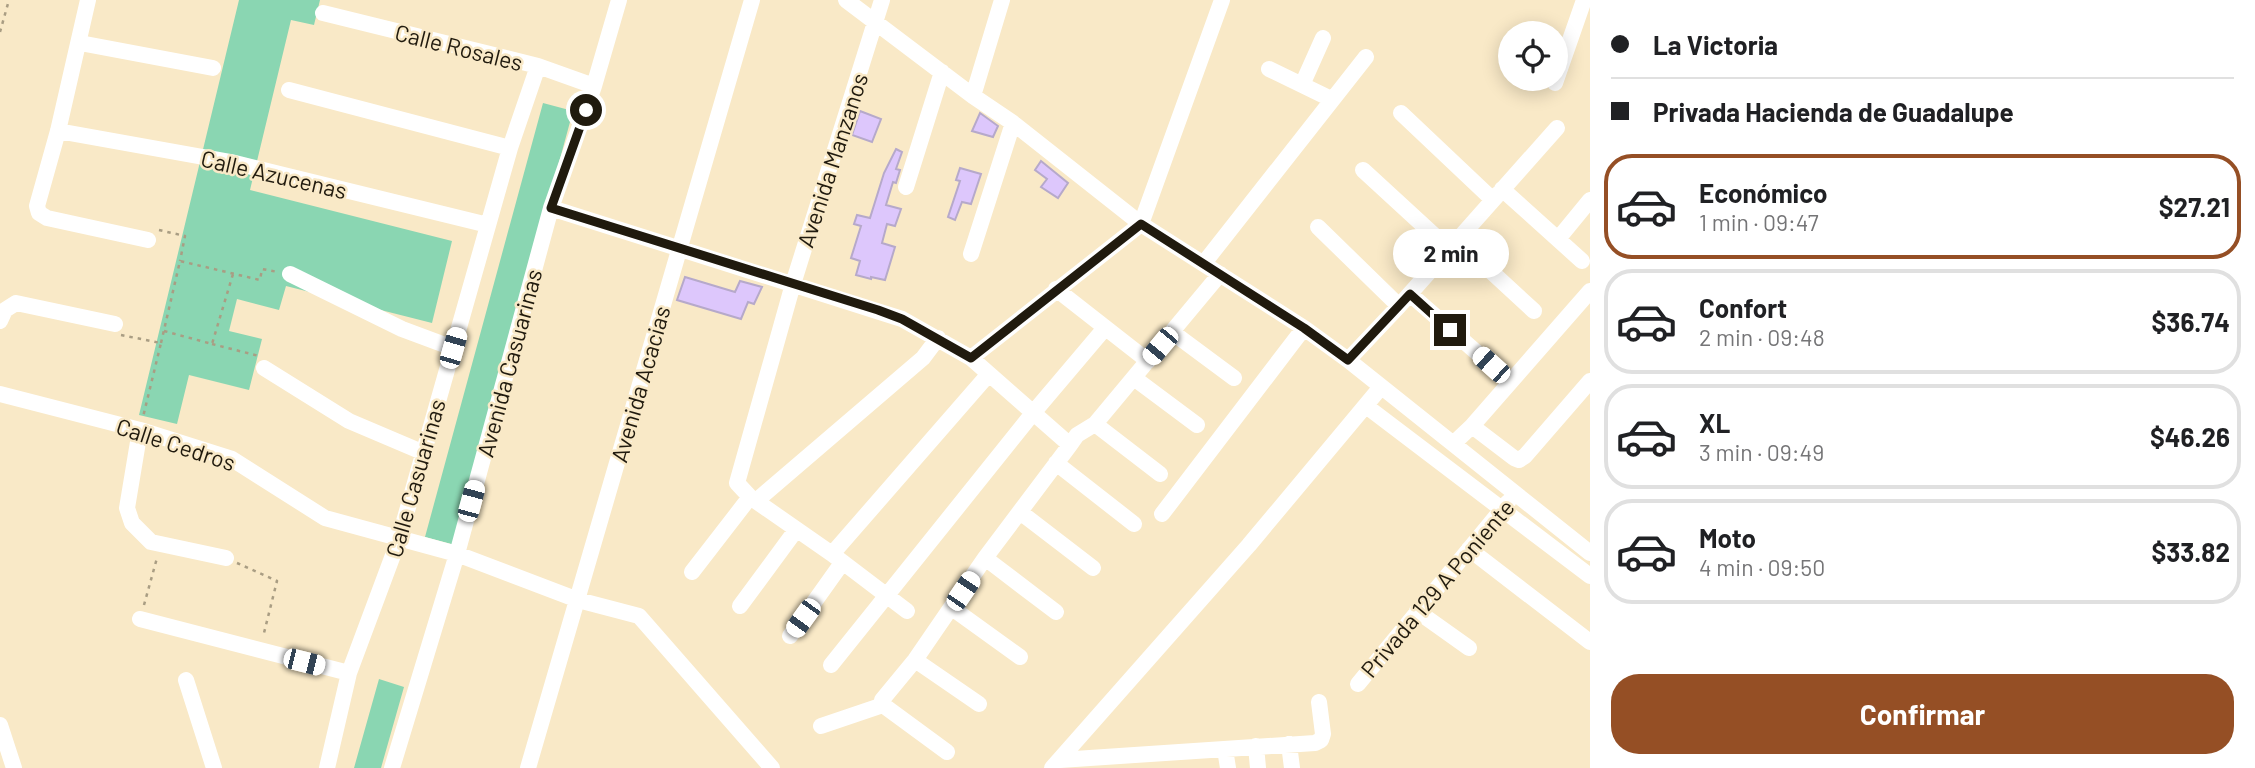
<!DOCTYPE html>
<html lang="es">
<meta charset="utf-8">
<style>
body{margin:0;font-family:Barlow,sans-serif;background:#f6f6f6;color:#202124;height:100vh;display:flex;flex-direction:column;font-size:26px;white-space:nowrap}
*{box-sizing:border-box;margin:0}
p{font-size:23px;color:#757577}
.icon{flex:none;width:38px;height:38px;fill:none;stroke:currentColor;stroke-width:2;stroke-linecap:round;stroke-linejoin:round}
.map{position:relative;flex:1;overflow:hidden}
.sheet{display:flex;flex-direction:column;background:#fff;width:665px}
.sheet>*{flex:none}
.guide{display:grid;align-content:center;height:154px;padding:0 21px;background:#fff}
.buttons{position:absolute;left:1498px;top:21px;display:grid;gap:14px}
.buttons a{display:grid;place-items:center;width:70px;height:70px;border-radius:50%;background:#fff;box-shadow:0 4px 18px #0003;font-size:35px}
.end{position:absolute;width:32px;height:32px;margin:-16px;border:9px solid #201a0e;background:#fff;box-shadow:0 0 0 4px #fff}
.from{border-radius:50%}
.bubble{position:absolute;height:49px;border-radius:24px;background:#fff;box-shadow:0 4px 18px #0003;font-size:23px;font-weight:700;line-height:49px;text-align:center}
.car{position:absolute;width:21px;height:42px;margin:-21px -10px;border-radius:9px;box-shadow:0 0 5px 2px #0007;background:linear-gradient(#fff 24%,#345 0 40%,#fff 0 76%,#345 0 86%,#fff 0)}
.guide b{display:flex;align-items:center;gap:24px;height:66px;font-size:26px}
.guide b+b{border-top:2px solid #e0e0e0}
.guide i{width:18px;height:18px;background:#202124}
ul{padding:0;list-style:none}
li{display:flex;align-items:center;gap:21px;height:105px;margin:0 14px 10px;padding:0 7px;border:4px solid #e0e0e0;border-radius:28px}
li div{flex:1}
li b{display:block;font-size:26px}
li em{font-style:normal;font-weight:700}
li.active{border-color:#954f25}
li>.icon{width:63px;height:63px;stroke-width:1.5}
.action{display:flex;gap:14px;margin-top:auto;padding:14px 21px}
.action a{flex:1;height:80px;border-radius:28px;background:#954f25;color:#fff;font-size:28px;font-weight:700;line-height:80px;text-align:center}
main{display:flex;flex:1;min-height:0}
.map>svg:first-child{display:block}
.green{fill:#8ad6b2}
.building{fill:#ddc7fc;stroke:#b6a9ca;stroke-width:2}
.lines{fill:none;stroke-linecap:round;stroke-linejoin:round}
.path{stroke:#a99d83;stroke-width:2.5;stroke-dasharray:3.5 5;stroke-linecap:butt}
.minor{stroke:#fff;stroke-width:16}
.route{stroke:#201a0e;stroke-width:9}
.labels{text-anchor:middle;dominant-baseline:central;stroke-width:5;stroke-linejoin:round;paint-order:stroke}
.street-label{font-size:23px;fill:#201a0e;stroke:#f9e9c7}
</style>
<main>
<div class="map">
<svg width="1590" height="768" viewBox="0 0 1590 768">
<rect width="100%" height="100%" fill="#f9e9c7"/>
<path class="green" d="M239,0H320L314,25L291,20L250,190L452,241L432,323L286,286L279,310L237,299L229,331L262,339L249,390L189,375L177,424L139,415Z
M543,103L573,111L455,545L425,537Z
M379,679L404,687L381,768H354Z"/>
<path class="building" d="M860,111L881,119L872,142L852,135Z
M980,113L998,126L993,137L972,131Z
M896,149L902,152L896,169L900,170L896,183L893,182L886,205L901,209L895,226L887,224L882,243L895,247L885,280L871,277V279L856,275L860,261L851,258L861,226L854,224L857,215L870,218L884,173Z
M1041,161L1068,183L1058,198L1041,187L1047,179L1035,170Z
M960,168L981,174L971,204L962,202L955,220L948,217L960,181L956,180Z
M685,277L735,292L740,281L762,287L754,304L748,302L741,319L677,300Z"/>
<g class="lines">
<path class="path" d="M0,32L9,0
M159,230L185,236L180,261
M164,331L212,344L233,274
M121,335L161,343L143,417
M161,343L180,261L260,280L262,269L278,272
M212,344L259,356
M237,563L277,581L263,637
M144,605L157,558"/>
<path class="minor" d="M88,0L58,131L37,206L39,213L47,218L148,240
M846,0L973,96L1013,123L1141,224L1304,328L1348,360L1590,553
M882,0L793,284L737,483L750,497L832,554L907,611
M323,13L538,66L594,86
M80,43L213,68
M1269,69L1331,99
M1555,83L1584,0
M1302,85L1323,38
M289,90L510,148
M973,96L1002,0
M1401,113L1493,200
M58,131L231,162L488,225
M1363,170L1449,249
M906,187L942,72
M1502,189L1582,261
M551,208L902,319L971,358L1070,445
M1318,227L1399,306
M1558,239L1590,200
M1457,240L1534,311
M971,254L1013,123
M1204,263L1366,57
M290,274L402,329L453,348
M1056,289L1148,361
M1410,294L1491,365
M0,321L5,310L16,303L115,324
M1172,332L1234,378
M971,358L1141,224L1222,0
M1348,360L1399,306L1557,128
M264,368L349,421L422,452
M1134,378L1197,425
M0,394L140,430L232,459L325,518L457,554L578,600L639,616L772,768
M1366,406L1590,576
M1095,424L1160,474
M1472,426L1514,458L1519,460L1525,456L1590,381
M140,430L127,508L132,523L151,542L226,558
M1454,443L1472,426L1590,291
M1056,463L1134,524
M756,501L923,358L938,338
M1020,512L1093,568
M1162,514L1304,328
M1469,549L1590,642
M832,554L988,375
M985,558L1056,612
M692,572L750,497
M740,606L796,530
M952,608L1020,657
M1417,611L1469,648
M140,619L349,673
M790,636L842,563
M915,660L979,704
M831,665L1033,413L1105,328
M186,680L214,768
M1358,684L1508,502
M883,705L882,700L915,660L985,558L1070,445L1077,435L1095,424L1220,274
M883,705L947,752
M0,725L14,768
M821,726L883,705
M1289,744L1292,768
M1256,746L1258,768
M1225,749L1228,768
M1060,760L1315,743L1321,740L1323,734L1319,702
M327,768L349,673L399,539L510,148L538,66
M392,768L457,554L551,208L594,86L619,0
M528,768L752,0
M1052,768L1249,545L1381,387"/>
</g>
<g class="lines">
<path class="route" d="M586,110L551,208L878,310L902,319L971,358L1141,224L1304,328L1348,360L1410,294L1450,330"/>
</g>
<g class="labels">
<g class="street-label">
<text transform="translate(459 47) rotate(14)">Calle Rosales</text>
<text transform="translate(832 160) rotate(-72)">Avenida Manzanos</text>
<text transform="translate(274 174) rotate(13)">Calle Azucenas</text>
<text transform="translate(509 363) rotate(-75)">Avenida Casuarinas</text>
<text transform="translate(640 384) rotate(-74)">Avenida Acacias</text>
<text transform="translate(176 444) rotate(18)">Calle Cedros</text>
<text transform="translate(415 478) rotate(-74)">Calle Casuarinas</text>
<text transform="translate(1437 588) rotate(-50)">Privada 129 A Poniente</text>
</g>
</g>
</svg>
<div class="buttons">
<a><svg class="icon" aria-label="locate" viewBox="0 0 24 24"><circle cx="12" cy="12" r="6"/><path d="M12 2v4M12 18v4M2 12h4M18 12h4"/></svg></a>
</div>
<i class="end from" style="left:586px;top:110px"></i>
<i class="end" style="left:1450px;top:330px"></i>
<div class="bubble" style="left:1393px;top:229px;width:116px">2 min</div>
<i class="car" style="left:1160px;top:346px;rotate:220deg"></i>
<i class="car" style="left:453px;top:348px;rotate:16deg"></i>
<i class="car" style="left:1491px;top:365px;rotate:312deg"></i>
<i class="car" style="left:471px;top:501px;rotate:15deg"></i>
<i class="car" style="left:963px;top:591px;rotate:34deg"></i>
<i class="car" style="left:803px;top:618px;rotate:216deg"></i>
<i class="car" style="left:304px;top:662px;rotate:104deg"></i>
</div>
<section class="sheet">
<div class="guide">
<b><i class="from"></i>La Victoria</b>
<b><i></i>Privada Hacienda de Guadalupe</b>
</div>
<ul>
<li class="active"><svg class="icon" aria-label="car" viewBox="0 0 24 24"><path d="M5 17H2v-5l4-1 3-4h7l3 4 3 1v5h-3M9 17h6M6 11h13"/><circle cx="7" cy="17" r="2"/><circle cx="17" cy="17" r="2"/></svg><div><b>Económico</b><p>1 min · 09:47</p></div><em>$27.21</em></li>
<li><svg class="icon" aria-label="car" viewBox="0 0 24 24"><path d="M5 17H2v-5l4-1 3-4h7l3 4 3 1v5h-3M9 17h6M6 11h13"/><circle cx="7" cy="17" r="2"/><circle cx="17" cy="17" r="2"/></svg><div><b>Confort</b><p>2 min · 09:48</p></div><em>$36.74</em></li>
<li><svg class="icon" aria-label="car" viewBox="0 0 24 24"><path d="M5 17H2v-5l4-1 3-4h7l3 4 3 1v5h-3M9 17h6M6 11h13"/><circle cx="7" cy="17" r="2"/><circle cx="17" cy="17" r="2"/></svg><div><b>XL</b><p>3 min · 09:49</p></div><em>$46.26</em></li>
<li><svg class="icon" aria-label="car" viewBox="0 0 24 24"><path d="M5 17H2v-5l4-1 3-4h7l3 4 3 1v5h-3M9 17h6M6 11h13"/><circle cx="7" cy="17" r="2"/><circle cx="17" cy="17" r="2"/></svg><div><b>Moto</b><p>4 min · 09:50</p></div><em>$33.82</em></li>
</ul>
<div class="action"><a>Confirmar</a></div>
</section>
</main>
